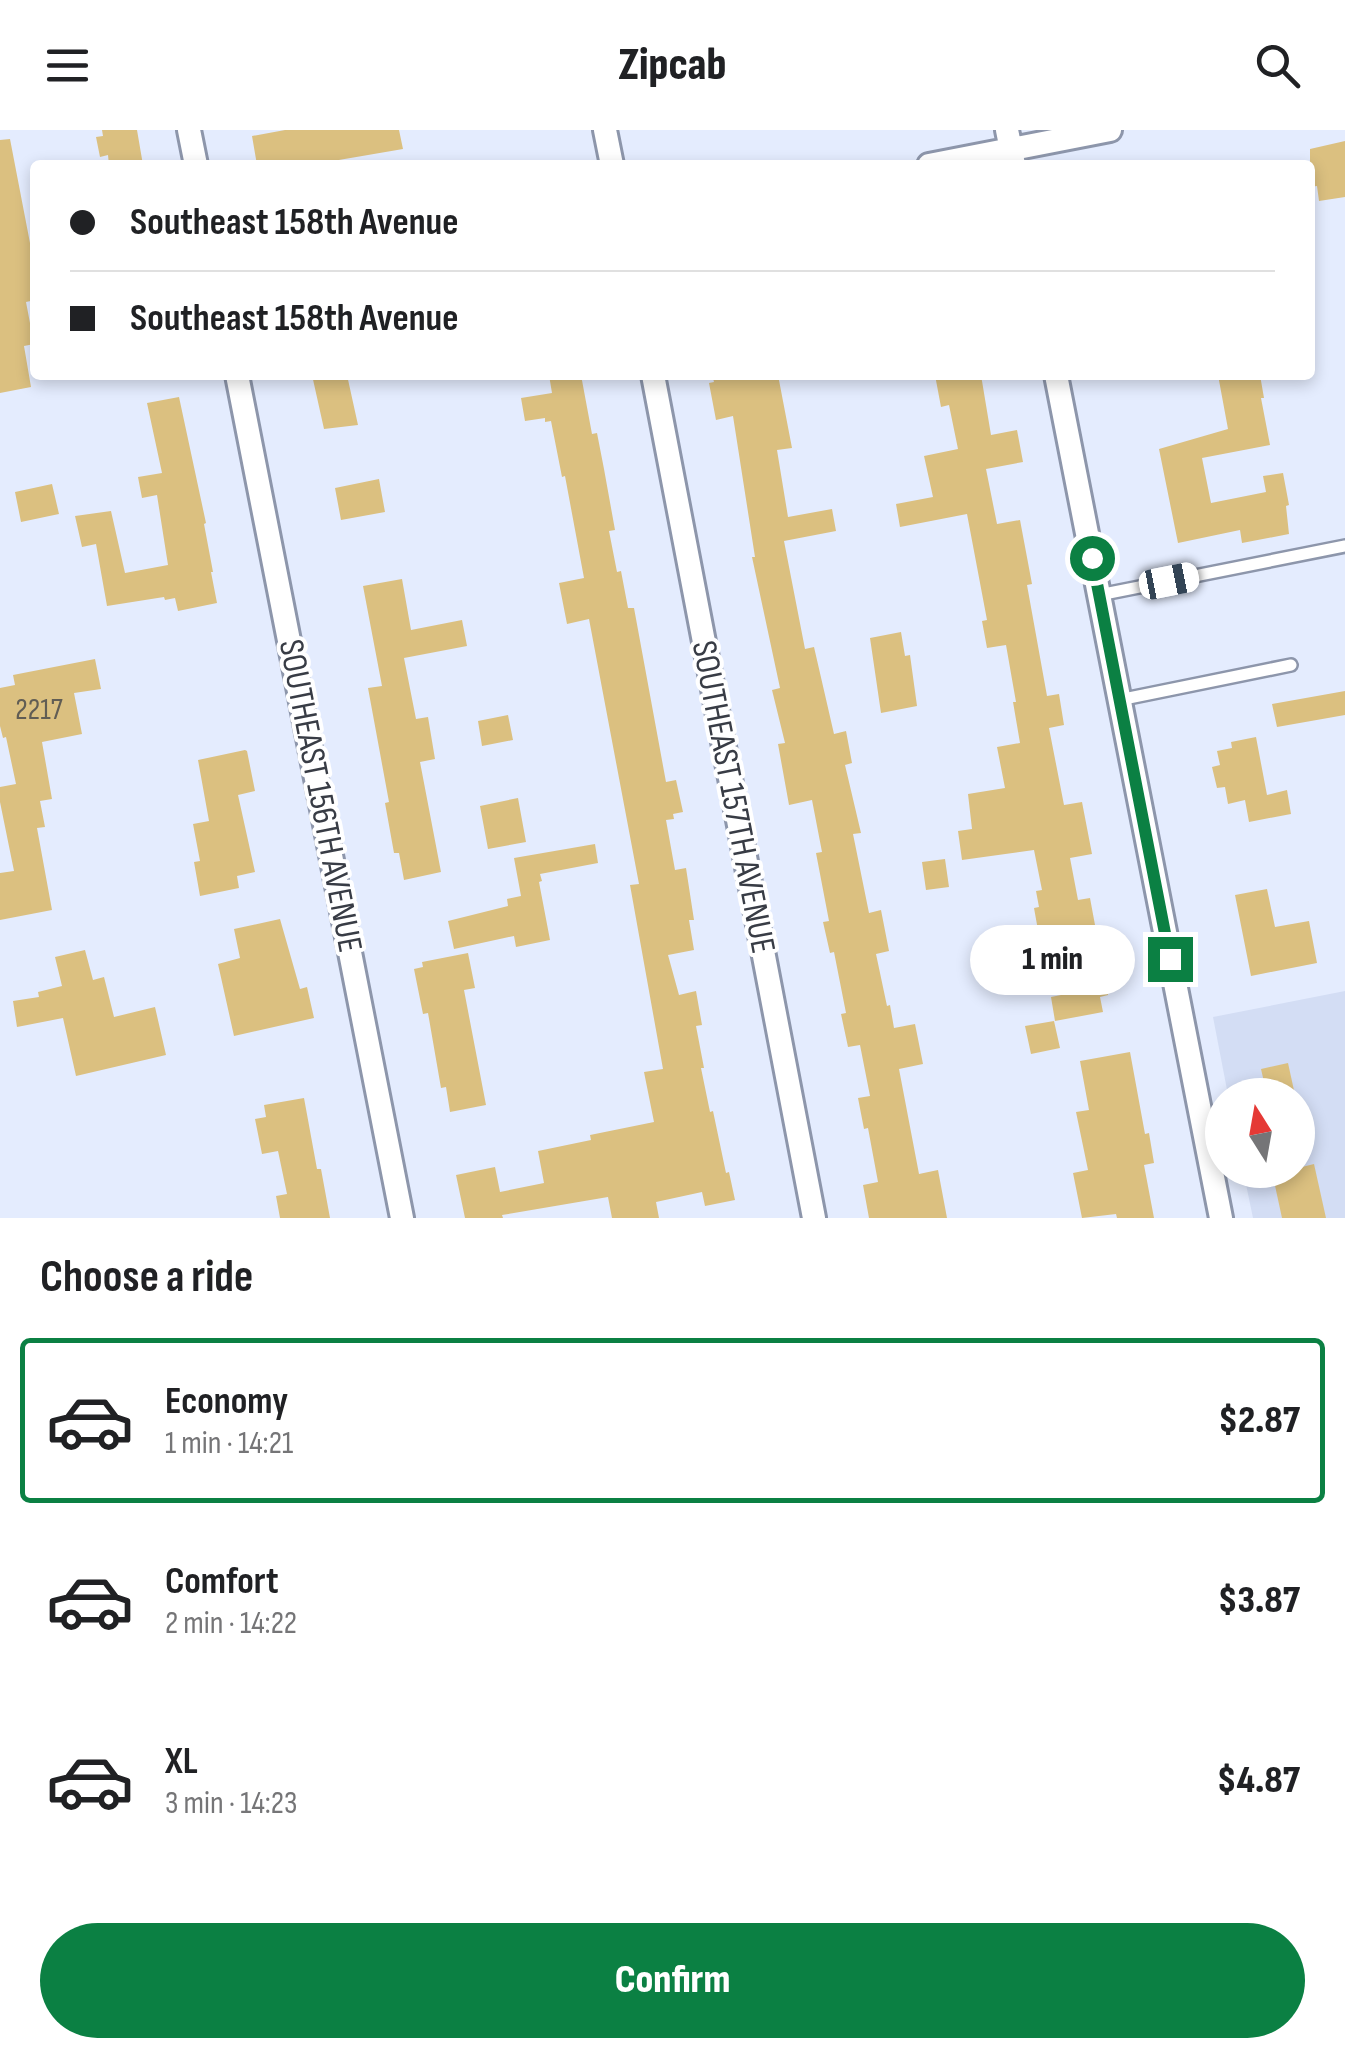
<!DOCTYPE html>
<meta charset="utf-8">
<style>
body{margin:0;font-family:"Sofia Sans Condensed",sans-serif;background:#f6f6f6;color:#202124;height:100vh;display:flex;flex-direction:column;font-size:38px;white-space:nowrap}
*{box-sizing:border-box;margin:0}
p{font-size:32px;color:#757577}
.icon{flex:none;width:55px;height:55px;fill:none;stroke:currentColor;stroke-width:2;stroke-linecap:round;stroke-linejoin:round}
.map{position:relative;height:1088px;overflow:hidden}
.sheet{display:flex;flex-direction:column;background:#fff;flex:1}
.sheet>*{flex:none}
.top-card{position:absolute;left:30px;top:30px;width:1285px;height:220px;border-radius:10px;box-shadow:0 5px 15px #0003;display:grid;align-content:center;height:220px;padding:0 40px;background:#fff}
.needle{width:65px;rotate:349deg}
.buttons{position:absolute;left:1205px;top:948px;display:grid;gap:20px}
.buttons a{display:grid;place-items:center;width:110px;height:110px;border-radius:50%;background:#fff;box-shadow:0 5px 15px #0003;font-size:50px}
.end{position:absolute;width:45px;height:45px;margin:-22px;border:12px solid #0b8043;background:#fff;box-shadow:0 0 0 5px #fff}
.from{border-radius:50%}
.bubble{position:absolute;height:70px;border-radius:35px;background:#fff;box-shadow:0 5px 15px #0003;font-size:32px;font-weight:800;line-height:70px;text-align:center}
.car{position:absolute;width:30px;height:60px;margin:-30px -15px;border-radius:12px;box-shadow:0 0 8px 2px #0007;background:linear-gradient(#fff 24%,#345 0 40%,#fff 0 76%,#345 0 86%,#fff 0)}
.top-card b{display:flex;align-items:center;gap:35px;height:95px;font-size:38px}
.top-card b+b{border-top:2px solid #e0e0e0}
.top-card i{width:25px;height:25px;background:#202124}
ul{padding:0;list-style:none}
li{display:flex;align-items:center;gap:30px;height:165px;margin:0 20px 15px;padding:0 20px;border:5px solid transparent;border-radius:10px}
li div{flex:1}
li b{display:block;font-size:38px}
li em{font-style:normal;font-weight:800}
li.selected{border-color:#0b8043}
li>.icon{width:90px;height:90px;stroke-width:1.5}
h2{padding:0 40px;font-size:45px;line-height:120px}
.primary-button{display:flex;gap:20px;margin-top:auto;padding:20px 40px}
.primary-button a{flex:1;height:115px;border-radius:60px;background:#0b8043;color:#fff;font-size:40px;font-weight:800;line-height:115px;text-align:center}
header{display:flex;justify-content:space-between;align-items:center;height:130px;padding:0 40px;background:#fff;font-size:45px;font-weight:800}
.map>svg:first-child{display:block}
.built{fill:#d3ddf4}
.building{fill:#dbc080}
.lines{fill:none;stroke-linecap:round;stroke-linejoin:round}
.service-casing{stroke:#8d96ab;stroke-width:16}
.minor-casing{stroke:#8d96ab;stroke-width:28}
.service{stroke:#fff;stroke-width:11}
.minor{stroke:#fff;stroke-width:22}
.route{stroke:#0b8043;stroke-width:12}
.labels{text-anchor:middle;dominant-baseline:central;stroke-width:8;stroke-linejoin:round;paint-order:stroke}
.number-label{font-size:30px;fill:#615d54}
.street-label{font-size:35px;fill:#383c45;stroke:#fff}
</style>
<header><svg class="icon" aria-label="menu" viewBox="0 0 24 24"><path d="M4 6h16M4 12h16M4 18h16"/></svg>Zipcab<svg class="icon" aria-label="search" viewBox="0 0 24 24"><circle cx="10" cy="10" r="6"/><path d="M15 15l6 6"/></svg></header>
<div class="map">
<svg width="1345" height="1088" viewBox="0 0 1345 1088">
<rect width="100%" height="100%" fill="#e4ecfe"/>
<path class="built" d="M1345,861V1088H1253L1243,1040H1298V965H1228L1213,887Z"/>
<path class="building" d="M102,0H137L143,35H109L108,25L100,27L96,7L103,6Z
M285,0H399L403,19L333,31V35H257L252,6Z
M10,9L35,139V170L26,172L34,214L24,216L31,257L0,263V10Z
M1345,11V67L1319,71L1317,56L1310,57V19Z
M312,245H347L358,295L324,299Z
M549,245H581L592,304L597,303L604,339L615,400L609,401L617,442L621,441L628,478H634L666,652L676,650L683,682L673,684L674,689L666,690L675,740L686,738L694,790H689L694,820L668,825L679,865L696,861L702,895L696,896L704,938H701L710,982L713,981L726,1043L729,1042L735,1070L705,1076L702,1062L656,1072L659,1088H612L608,1067L502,1085L503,1088H465L456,1045L495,1037L500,1062L544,1053L538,1021L591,1010L590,1005L654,992L644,942L663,939L630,755L639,754L589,489L567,494L559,453L584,448L565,346L562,347L551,291L545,292V288L525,291L521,268L552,263Z
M712,245H778L792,318L777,320L788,387L832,379L836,401L784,411L805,519L814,517L834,604L846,601L852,633L845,635L861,703L853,704L869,783L881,780L889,821L876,824L887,876L890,875L894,898L915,894L923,934L899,939L919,1044L938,1040L947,1088H869L863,1055L878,1052L868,998L864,999L858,968L870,966L860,915L848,917L841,884L846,883L834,822L830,823L823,792L829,791L816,723L822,722L812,670L789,675L778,614L785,613L772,560L780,558L752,427H755L733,286L716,290L709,253L714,252Z
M935,245H981L991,305L1017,300L1023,332L986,339L997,394L1020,390L1032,454L1027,455L1047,566L1059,564L1064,595L1049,598L1064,675L1082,672L1092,724L1070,728L1078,770L1090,768L1108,865L1100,867L1103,882L1055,891L1051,867L1066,864L1057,814L1041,817L1034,778L1039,777L1036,761L1042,760L1034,720L962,730L958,701L972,699L968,664L1005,658L997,617L1020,613L1013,572H1016L1006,515L987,518L982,491L987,490L967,384L900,397L896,374L933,367L924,326L958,319L949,275L941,277Z
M1218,245H1260L1264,268H1261L1270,315L1202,328L1211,373L1266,362L1263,346L1283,343L1289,375L1286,376L1289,404L1242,413L1240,400L1178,413L1159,319L1228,299Z
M179,267L206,393L204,394L213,442H211L217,473L178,481L175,468L165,470L164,467L107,476L96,414L82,417L75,386L111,381L125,443L168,435L157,365L142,368L138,347L162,343L147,273Z
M379,349L385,382L341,390L335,358Z
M52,354L59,384L21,392L15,362Z
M402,449L411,500L462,490L467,516L404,528L416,589L428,587L435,629L420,632L441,742L404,750L399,723H394L385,673L389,672L368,558L382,556L363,456Z
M901,502L905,526L910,525L917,576L881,583L870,508Z
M95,529L101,559L74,563L82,604L42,612L52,669L40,671L45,697L37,698L52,780L0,790V743L14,741L0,672V657L16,654L6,607L3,608L0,596V558L15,555L13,545Z
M1345,561V585L1277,597L1272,574Z
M508,585L513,610L482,616L478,591Z
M1256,607L1267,665L1287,660L1291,684L1249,692L1245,670L1228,674L1225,657L1217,658L1212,637L1220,635L1217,621L1232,618L1231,612Z
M245,620L247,621L255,661L238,665L255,742L237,746L239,758L200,766L194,732L200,731L193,694L209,691L198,630Z
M518,668L526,712L488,719L480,676Z
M595,714L598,733L540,744L542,751L539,752L550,810L516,817L514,806L454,819L448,791L508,776L507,769L521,766L514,728Z
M945,729L949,757L926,760L922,732Z
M1267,759L1275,797L1309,791L1317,833L1251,846L1235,765Z
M280,789L300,859L307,857L314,888L234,906L218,834L240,828L234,799Z
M85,820L93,850L104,847L114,887L155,877L166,925L76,946L63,888L17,897L13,871L39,867L38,862L62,856L55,827Z
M468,823L475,858L464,860L486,975L450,982L446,957L441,958L428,883L423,884L414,839L423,837L422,832Z
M1054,891L1060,918L1031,924L1025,896Z
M1130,922L1145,1004L1149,1003L1154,1033L1144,1035L1154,1088H1117L1116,1084L1082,1088L1073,1043L1088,1040L1076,982L1089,980L1080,931Z
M1288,933L1295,965H1267L1261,939Z
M304,968L317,1039H321L330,1088H280L276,1066L287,1064L278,1021L262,1024L255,989L266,987L264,975Z
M1314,1034L1326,1088H1282L1274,1051L1281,1050L1279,1042L1298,1040V1038Z"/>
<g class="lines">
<g class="service-casing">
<path id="service" d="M1099,465L1345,416
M1119,570L1291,535"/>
</g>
<g class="minor-casing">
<path id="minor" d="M189,0L196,35
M605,0L612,35
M1007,0L1014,35
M929,35L1110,0
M237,245L402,1088
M653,245L814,1088
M1056,245L1221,1088"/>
</g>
<use href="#service" class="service"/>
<use href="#minor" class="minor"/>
</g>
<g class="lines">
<path class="route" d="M1092,428L1170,829"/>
</g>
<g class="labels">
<g class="number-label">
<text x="39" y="580">2217</text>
</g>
<g class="street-label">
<text transform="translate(320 666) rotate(79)">SOUTHEAST 156TH AVENUE</text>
<text transform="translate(733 667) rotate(79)">SOUTHEAST 157TH AVENUE</text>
</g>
</g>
</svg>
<div class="buttons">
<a><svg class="needle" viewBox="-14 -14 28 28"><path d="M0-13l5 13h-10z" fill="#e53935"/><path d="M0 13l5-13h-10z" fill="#757577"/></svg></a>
</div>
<i class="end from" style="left:1092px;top:428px"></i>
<i class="end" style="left:1170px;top:829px"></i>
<div class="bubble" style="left:970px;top:795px;width:165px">1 min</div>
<i class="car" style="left:1169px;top:451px;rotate:79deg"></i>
<div class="top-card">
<b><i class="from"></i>Southeast 158th Avenue</b>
<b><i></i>Southeast 158th Avenue</b>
</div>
</div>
<section class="sheet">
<h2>Choose a ride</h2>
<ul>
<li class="selected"><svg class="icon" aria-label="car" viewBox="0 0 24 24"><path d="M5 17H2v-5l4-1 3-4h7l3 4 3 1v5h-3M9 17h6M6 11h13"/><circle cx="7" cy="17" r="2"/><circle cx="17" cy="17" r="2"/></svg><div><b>Economy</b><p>1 min · 14:21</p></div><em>$2.87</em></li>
<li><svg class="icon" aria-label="car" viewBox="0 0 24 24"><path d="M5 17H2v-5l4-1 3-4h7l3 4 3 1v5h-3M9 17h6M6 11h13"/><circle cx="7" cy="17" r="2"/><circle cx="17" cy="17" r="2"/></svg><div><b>Comfort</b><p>2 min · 14:22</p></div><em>$3.87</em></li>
<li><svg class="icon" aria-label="car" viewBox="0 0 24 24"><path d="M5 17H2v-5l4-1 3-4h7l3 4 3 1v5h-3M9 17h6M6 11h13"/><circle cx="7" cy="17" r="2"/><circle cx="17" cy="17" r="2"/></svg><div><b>XL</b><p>3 min · 14:23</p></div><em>$4.87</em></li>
</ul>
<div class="primary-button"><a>Confirm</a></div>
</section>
